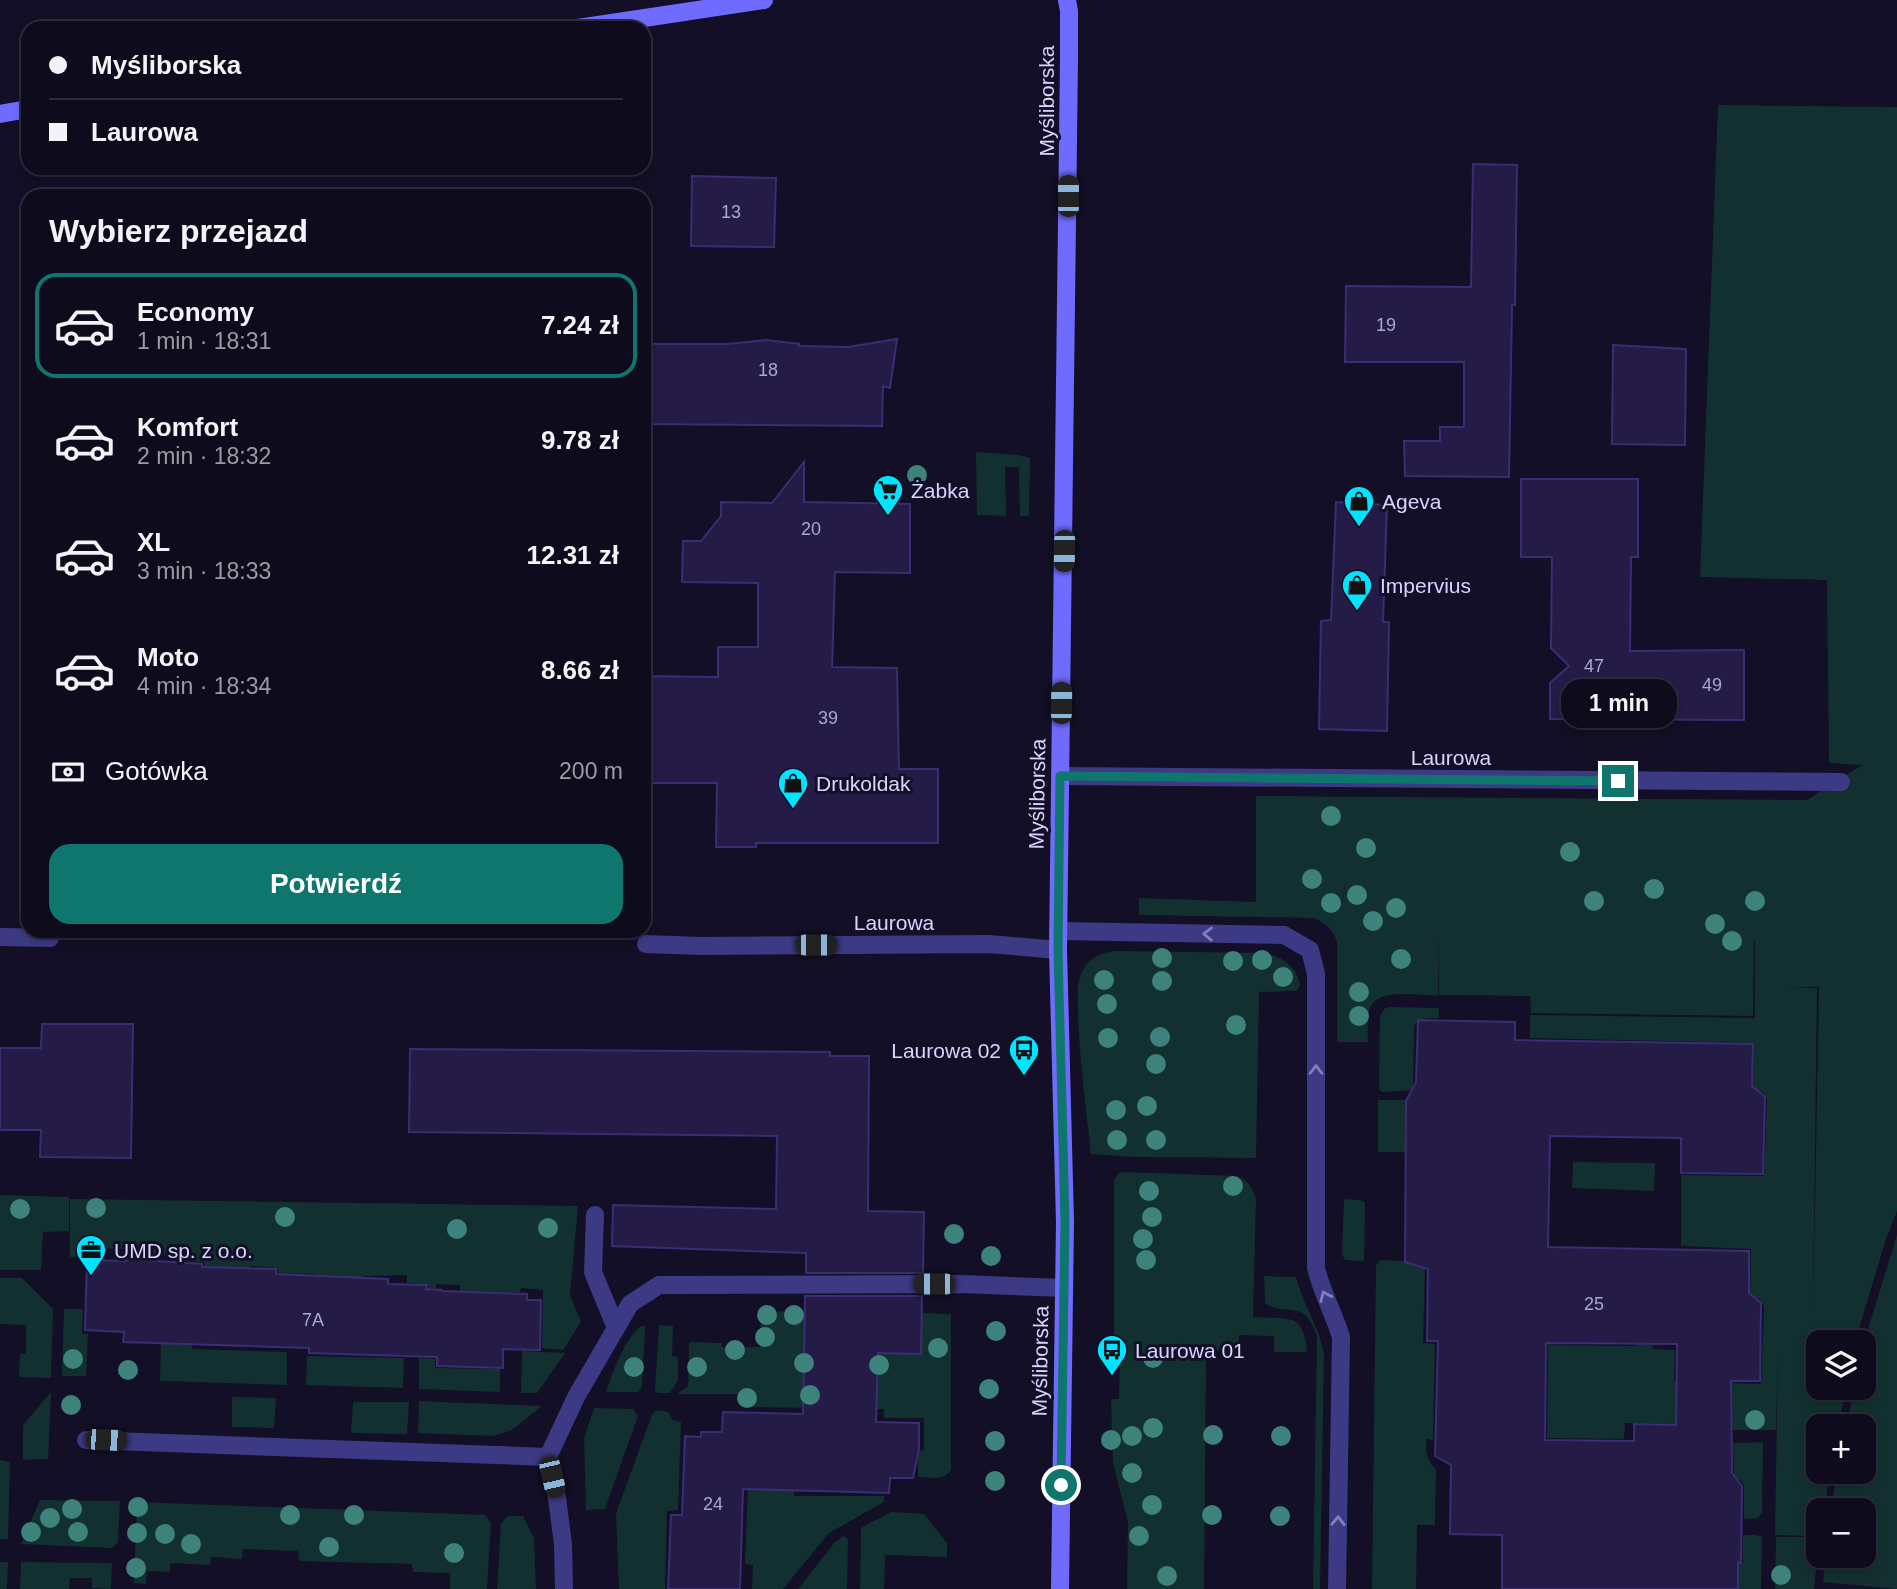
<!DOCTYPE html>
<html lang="pl">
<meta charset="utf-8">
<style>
body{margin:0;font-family:Helvetica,sans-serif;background:#171425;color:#f1f3f6;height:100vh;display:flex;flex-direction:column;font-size:26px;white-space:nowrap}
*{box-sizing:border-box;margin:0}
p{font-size:23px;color:#9b9ba3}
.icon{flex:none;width:38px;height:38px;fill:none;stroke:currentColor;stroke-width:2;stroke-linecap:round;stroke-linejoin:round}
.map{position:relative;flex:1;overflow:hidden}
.panel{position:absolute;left:21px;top:189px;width:630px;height:749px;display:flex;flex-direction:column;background:#0e0b1c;border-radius:21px;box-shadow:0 4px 10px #0003,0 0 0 2px #2e2b3b}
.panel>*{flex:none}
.hud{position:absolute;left:21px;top:21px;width:630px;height:154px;border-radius:21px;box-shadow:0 4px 10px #0003,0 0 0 2px #2e2b3b;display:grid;align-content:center;height:154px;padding:0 28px;background:#0e0b1c}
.controls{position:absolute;left:1806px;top:1330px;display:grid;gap:14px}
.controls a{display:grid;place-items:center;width:70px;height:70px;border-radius:14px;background:#0e0b1c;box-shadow:0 4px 10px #0003,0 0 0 2px #2e2b3b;font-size:35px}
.end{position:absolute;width:32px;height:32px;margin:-16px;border:9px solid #0f766e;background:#fff;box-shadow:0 0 0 4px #fff}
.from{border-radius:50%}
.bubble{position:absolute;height:49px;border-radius:21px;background:#0e0b1c;box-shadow:0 4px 10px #0003,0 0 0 2px #2e2b3b;font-size:23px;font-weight:800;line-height:49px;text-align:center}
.car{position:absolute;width:21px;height:42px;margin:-21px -10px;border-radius:9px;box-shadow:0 0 5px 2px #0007;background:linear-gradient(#222 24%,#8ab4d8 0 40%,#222 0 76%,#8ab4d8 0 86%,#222 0)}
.hud b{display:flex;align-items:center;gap:24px;height:66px;font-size:26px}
.hud b+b{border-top:2px solid #2e2b3b}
.hud i{width:18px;height:18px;background:#f1f3f6}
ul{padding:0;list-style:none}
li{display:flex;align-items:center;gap:21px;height:105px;margin:0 14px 10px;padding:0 14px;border:4px solid transparent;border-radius:21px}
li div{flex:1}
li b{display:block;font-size:26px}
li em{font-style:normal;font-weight:800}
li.active{border-color:#0f766e}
li>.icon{width:63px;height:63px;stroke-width:1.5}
h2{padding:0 28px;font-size:32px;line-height:84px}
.pay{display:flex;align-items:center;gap:18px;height:77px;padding:0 28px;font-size:26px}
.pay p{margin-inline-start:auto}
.button{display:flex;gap:14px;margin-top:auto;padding:14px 28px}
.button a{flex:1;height:80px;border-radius:21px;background:#0f766e;color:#fff;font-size:28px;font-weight:800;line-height:80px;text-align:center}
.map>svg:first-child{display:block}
.green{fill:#12302f;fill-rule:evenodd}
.building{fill:#241b47;stroke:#3b2d73;stroke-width:2;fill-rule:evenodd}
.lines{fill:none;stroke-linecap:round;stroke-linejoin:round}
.lane{stroke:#3d3a85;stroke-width:18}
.street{stroke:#3d3a85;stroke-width:18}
.secondary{stroke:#6f6bff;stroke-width:18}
.tree{fill:#3d827b}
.oneway{stroke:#837fbc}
.route{stroke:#0f766e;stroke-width:9}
.labels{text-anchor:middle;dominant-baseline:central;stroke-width:6;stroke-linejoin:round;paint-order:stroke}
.number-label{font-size:18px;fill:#aca6d1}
.street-label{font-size:21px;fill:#d9d4ff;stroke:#130f26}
.poi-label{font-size:21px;fill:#d9d4ff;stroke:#130f26;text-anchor:start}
</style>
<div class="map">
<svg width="1897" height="1589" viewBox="0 0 1897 1589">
<rect width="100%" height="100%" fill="#130f26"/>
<path class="green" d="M1718,105L1897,107V1211L1885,1242L1855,1342H1818V1388H1846L1838,1426H1818V1472H1830L1824,1510H1818V1551L1814,1589H1775L1776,1537H1809V1536L1775,1535L1778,1349L1776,1430H1733L1732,1425L1625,1423L1624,1439L1547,1438L1548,1345L1636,1346L1637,1340H1652L1653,1349L1675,1350L1674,1382L1761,1384L1764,1308C1762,1301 1758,1296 1750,1297L1751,1249L1681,1246V1175L1764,1176L1767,1100C1765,1093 1760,1090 1753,1090L1754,1043L1530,1038V1015L1755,1018V940L1754,941L1753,1016L1531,1013L1530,996L1439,995V935L1438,996C1420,995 1377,988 1370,1008C1366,1018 1368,1032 1368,1042H1337V942C1333,929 1326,924 1314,918L1139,915V898L1256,902V796L1807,800L1862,765L1829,763L1827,580L1700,577ZM1784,987H1819L1813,1315L1817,988Z
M976,452L1019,455L1030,458L1029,516H1020L1019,467H1005L1006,516L977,515Z
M1116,951L1265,953C1282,957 1298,967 1300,986L1296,991L1259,992L1256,1158L1134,1157L1091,1154C1086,1106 1079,1058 1078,1010C1078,997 1076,984 1082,972C1088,958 1101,952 1116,951Z
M1389,1007L1439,1008V1018C1428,1018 1421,1017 1414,1026L1413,1090L1384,1092L1380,1091L1379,1088L1380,1016L1385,1008Z
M1378,1100H1405V1152H1378Z
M1573,1162L1655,1163L1654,1191L1572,1188Z
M1123,1172L1237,1176C1249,1181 1252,1187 1256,1199L1253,1317C1286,1320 1304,1310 1307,1352H1274V1336L1239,1335L1238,1351H1206L1204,1589H1127L1128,1522L1113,1463L1111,1399H1119L1120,1353H1114V1180L1119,1173Z
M0,1195L69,1197V1231L43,1232L41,1270H0Z
M70,1199L578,1206L570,1295L581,1322L563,1350L542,1348L543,1290L521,1288L520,1292H484V1295L460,1294V1285L436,1284V1288H429L428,1284L407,1283V1275L364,1276L363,1282L316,1280L315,1274L278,1273L277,1268L250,1266L249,1273L204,1271V1262L181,1261L180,1256L126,1254V1249L98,1248V1258L70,1257Z
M1344,1199L1359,1200L1365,1202L1364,1261L1345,1260L1342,1255Z
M1897,1235V1589L1823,1582L1825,1556H1864V1510H1830L1838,1472H1864V1426H1847L1854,1388H1864V1342Z
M1380,1260L1406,1261L1412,1265L1425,1266L1423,1343L1435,1344L1433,1440L1426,1439C1426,1452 1426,1460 1436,1469L1435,1525H1417L1416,1589H1372L1376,1265Z
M1264,1276L1296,1277C1303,1305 1319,1326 1324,1354L1320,1589H1313L1317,1337C1305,1296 1286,1318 1265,1303Z
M0,1278H22L53,1309L51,1378L19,1377L20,1354H26V1325L0,1324Z
M64,1309H83L82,1334H88L86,1376H62Z
M761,1311L805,1312V1352L920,1354L922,1313L951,1314V1469C945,1482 930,1477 918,1477V1451L924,1450V1418H884V1409L749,1407V1394H677L688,1386L689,1342L722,1343V1347H760Z
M659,1325L673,1326L672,1356L678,1357V1380L670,1393H658L655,1390Z
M641,1326H645L642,1387L638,1392H606C613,1372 624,1339 641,1326Z
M161,1338H192V1349L287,1352V1385L160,1381Z
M522,1351L565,1353L537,1393H521Z
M307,1356L404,1358L403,1388L306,1385Z
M419,1358L435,1359V1368L500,1369V1392L419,1389Z
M51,1392L48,1459L23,1460V1425Z
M232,1397L276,1398L274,1428L232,1427Z
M419,1401L542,1406L512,1430L493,1436L418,1433Z
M353,1402H409L407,1434L351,1433Z
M594,1408L633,1409L638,1416L605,1509L586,1510L584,1438Z
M661,1410L668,1412L673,1420L681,1422L678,1510L667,1511L665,1589H619L616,1513L652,1415L655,1411Z
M1763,1442L1762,1513L1758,1518L1744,1519V1485L1741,1481L1734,1477L1733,1443Z
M0,1460L10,1462L8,1539H0Z
M748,1484L794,1485V1496H884V1502L829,1533L783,1589H752L753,1565L745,1564Z
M40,1500L120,1501L118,1542L112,1548L21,1544Z
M137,1502L485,1515L491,1523L487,1589H450V1573L413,1572L412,1564L299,1561L298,1551L243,1549L242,1559L211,1557L210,1565L170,1563V1572L147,1571L146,1584L134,1583Z
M891,1512L924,1514L947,1543V1557L885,1555L884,1589H860L861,1528Z
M507,1516H523L534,1538L536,1589H497L501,1524Z
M1743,1535H1756L1762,1537L1761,1589H1738L1739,1563H1743Z
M843,1536L848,1539L847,1589H798L835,1542Z
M0,1562H8L7,1589H0Z
M21,1562L112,1563L111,1589L92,1588V1578H70L69,1589H20Z"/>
<path class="building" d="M1473,164L1517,165L1515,305H1512L1509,477L1405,476L1404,441H1440V427H1464V362H1345L1346,286L1471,287Z
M692,176L776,178L774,247L691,246Z
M897,339L890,388L883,386L882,426L644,424V344H728L766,340L799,344V346L848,347Z
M1613,345L1686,349L1685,445L1612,444Z
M804,462V502L910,504V573L835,572L832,667L897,668L899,769H938V843H756V847H716L717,783H644V676L718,677V647H758V583L682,582L683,541H701L721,516V502L772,503Z
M1521,479H1638V557H1631L1630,651L1744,650V720L1550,719V683L1569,666L1551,648L1552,557H1521Z
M1336,502L1387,505L1383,622H1389L1387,731L1319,729L1321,621L1331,620Z
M1418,1020L1515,1022V1040L1753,1044L1752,1086L1765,1097L1763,1174L1681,1173V1138L1550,1136L1548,1247L1749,1251V1293L1761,1303L1760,1381H1731L1732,1473L1742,1486L1741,1563L1738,1562V1589H1502V1535L1450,1534L1451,1465L1435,1456L1438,1341H1427L1428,1269L1405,1262L1406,1101L1416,1082ZM1546,1343L1677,1344L1676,1425L1634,1424V1441L1545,1440Z
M42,1024H133L131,1158L40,1157L41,1130H0V1048H41Z
M410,1049L830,1052V1056H869L868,1211L924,1212L923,1273H806V1253L612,1246L613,1205L776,1209L777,1136L409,1132Z
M126,1259L202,1264V1267L276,1269V1274L388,1279V1284L427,1285L426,1289L442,1290V1291L527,1294V1300H541L540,1350L503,1349V1368L437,1366V1357L309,1353V1348L123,1342L124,1332L85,1330L87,1260L126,1261Z
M805,1296H922L921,1354L878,1353L876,1422L919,1423V1449L913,1478H890L889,1493L743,1489L740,1589H668L671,1515H682L685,1436L701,1437V1432H722L723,1412L803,1414Z"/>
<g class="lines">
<path class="lane" d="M1060,776L1841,782
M1058,931L1284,935L1310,950L1316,974V1268C1322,1293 1334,1314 1341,1337L1337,1589
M595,1215L593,1272L616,1328
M86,1440L548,1457
M564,1589L563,1544L557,1498L548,1457L576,1397L630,1304L659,1285L961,1284L1064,1288"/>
<path class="street" d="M0,937L50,938
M646,944L701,946L989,944L1058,950"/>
<path class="secondary" d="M578,28L764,0
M0,114L28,109
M1060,1589L1065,1222L1058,950L1069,59V11L1067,0"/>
</g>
<g class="tree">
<circle cx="917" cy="475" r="10"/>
<circle cx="1331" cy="816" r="10"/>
<circle cx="1366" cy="848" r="10"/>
<circle cx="1570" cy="852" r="10"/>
<circle cx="1312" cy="879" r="10"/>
<circle cx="1654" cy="889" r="10"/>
<circle cx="1357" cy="895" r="10"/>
<circle cx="1594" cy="901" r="10"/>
<circle cx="1755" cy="901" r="10"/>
<circle cx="1331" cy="903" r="10"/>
<circle cx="1396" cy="908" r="10"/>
<circle cx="1373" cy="921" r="10"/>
<circle cx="1715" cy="924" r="10"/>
<circle cx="1732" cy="941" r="10"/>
<circle cx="1162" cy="958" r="10"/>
<circle cx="1401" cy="959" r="10"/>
<circle cx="1262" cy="960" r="10"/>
<circle cx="1233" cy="961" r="10"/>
<circle cx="1283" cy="977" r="10"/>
<circle cx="1104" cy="980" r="10"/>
<circle cx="1162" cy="981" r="10"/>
<circle cx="1359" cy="992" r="10"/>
<circle cx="1107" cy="1004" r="10"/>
<circle cx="1359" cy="1016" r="10"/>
<circle cx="1236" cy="1025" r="10"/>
<circle cx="1160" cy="1037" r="10"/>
<circle cx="1108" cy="1038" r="10"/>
<circle cx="1156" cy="1064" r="10"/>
<circle cx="1147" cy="1106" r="10"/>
<circle cx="1116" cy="1110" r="10"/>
<circle cx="1117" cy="1140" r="10"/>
<circle cx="1156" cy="1140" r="10"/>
<circle cx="1233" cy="1186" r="10"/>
<circle cx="1149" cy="1191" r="10"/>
<circle cx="96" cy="1208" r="10"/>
<circle cx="20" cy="1209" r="10"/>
<circle cx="285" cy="1217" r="10"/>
<circle cx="1152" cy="1217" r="10"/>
<circle cx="548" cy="1228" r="10"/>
<circle cx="457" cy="1229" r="10"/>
<circle cx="954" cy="1234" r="10"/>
<circle cx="1143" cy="1239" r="10"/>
<circle cx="991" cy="1256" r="10"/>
<circle cx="1146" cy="1260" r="10"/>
<circle cx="767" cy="1315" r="10"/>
<circle cx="794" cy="1315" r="10"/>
<circle cx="996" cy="1331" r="10"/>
<circle cx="765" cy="1337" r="10"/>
<circle cx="938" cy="1348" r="10"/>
<circle cx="735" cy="1350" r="10"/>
<circle cx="1153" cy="1358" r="10"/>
<circle cx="73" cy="1359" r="10"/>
<circle cx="804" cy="1363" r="10"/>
<circle cx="879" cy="1365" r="10"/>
<circle cx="634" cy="1367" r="10"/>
<circle cx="697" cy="1367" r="10"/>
<circle cx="128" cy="1370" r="10"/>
<circle cx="989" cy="1389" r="10"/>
<circle cx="810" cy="1395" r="10"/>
<circle cx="747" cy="1398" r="10"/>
<circle cx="71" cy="1405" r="10"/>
<circle cx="1755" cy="1420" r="10"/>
<circle cx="1153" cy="1428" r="10"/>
<circle cx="1213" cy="1435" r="10"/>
<circle cx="1132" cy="1436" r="10"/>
<circle cx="1281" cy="1436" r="10"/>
<circle cx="1111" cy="1440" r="10"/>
<circle cx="995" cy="1441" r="10"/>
<circle cx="1132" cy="1473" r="10"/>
<circle cx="995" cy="1481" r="10"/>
<circle cx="1152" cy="1505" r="10"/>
<circle cx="138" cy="1507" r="10"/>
<circle cx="72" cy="1509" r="10"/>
<circle cx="290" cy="1515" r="10"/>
<circle cx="354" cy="1515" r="10"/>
<circle cx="1212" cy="1515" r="10"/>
<circle cx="1280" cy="1516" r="10"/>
<circle cx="50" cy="1518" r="10"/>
<circle cx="31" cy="1532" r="10"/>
<circle cx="78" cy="1532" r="10"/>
<circle cx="137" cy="1533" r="10"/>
<circle cx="165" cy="1534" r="10"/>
<circle cx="1139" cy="1536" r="10"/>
<circle cx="191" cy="1544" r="10"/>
<circle cx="329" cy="1547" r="10"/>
<circle cx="454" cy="1553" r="10"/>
<circle cx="136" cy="1568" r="10"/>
<circle cx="1781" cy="1575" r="10"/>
<circle cx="1167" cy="1576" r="10"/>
</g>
<defs><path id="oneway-chevron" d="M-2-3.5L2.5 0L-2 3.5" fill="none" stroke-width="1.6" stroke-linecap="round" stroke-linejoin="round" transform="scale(1.75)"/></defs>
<g class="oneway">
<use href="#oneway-chevron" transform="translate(1208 934) rotate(-179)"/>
<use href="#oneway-chevron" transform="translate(1316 1070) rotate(-90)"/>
<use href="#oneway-chevron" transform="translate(1325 1296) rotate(-114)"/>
<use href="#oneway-chevron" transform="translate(1338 1521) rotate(-89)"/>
</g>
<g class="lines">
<path class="route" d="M1061,1485L1065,1222L1058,950L1060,776L1618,781"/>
</g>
<defs>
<g id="supermarket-pin" transform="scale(1.575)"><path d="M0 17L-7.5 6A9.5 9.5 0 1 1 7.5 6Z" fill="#00e5ff" stroke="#130f26"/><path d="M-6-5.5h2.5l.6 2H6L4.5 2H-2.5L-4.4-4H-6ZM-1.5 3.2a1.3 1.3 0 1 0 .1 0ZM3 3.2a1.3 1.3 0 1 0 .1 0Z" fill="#111"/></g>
<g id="shop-pin" transform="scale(1.575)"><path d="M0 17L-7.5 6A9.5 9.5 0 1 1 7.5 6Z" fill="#00e5ff" stroke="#130f26"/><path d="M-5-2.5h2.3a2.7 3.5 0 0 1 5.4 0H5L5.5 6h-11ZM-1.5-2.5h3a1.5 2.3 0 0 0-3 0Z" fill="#111"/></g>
<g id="bus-pin" transform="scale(1.575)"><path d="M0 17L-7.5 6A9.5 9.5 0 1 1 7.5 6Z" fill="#00e5ff" stroke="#130f26"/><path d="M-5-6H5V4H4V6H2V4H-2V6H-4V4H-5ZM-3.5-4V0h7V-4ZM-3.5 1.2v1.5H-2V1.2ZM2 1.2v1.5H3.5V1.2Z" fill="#111"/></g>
<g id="office-pin" transform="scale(1.575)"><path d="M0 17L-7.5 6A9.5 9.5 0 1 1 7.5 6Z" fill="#00e5ff" stroke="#130f26"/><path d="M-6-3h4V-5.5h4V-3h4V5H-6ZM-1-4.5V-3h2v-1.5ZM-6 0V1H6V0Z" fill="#111"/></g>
</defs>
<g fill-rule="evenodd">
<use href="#supermarket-pin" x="888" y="490"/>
<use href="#shop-pin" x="1359" y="501"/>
<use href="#shop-pin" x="1357" y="585"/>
<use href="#shop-pin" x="793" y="783"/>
<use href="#bus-pin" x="1024" y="1050"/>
<use href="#office-pin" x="91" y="1250"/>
<use href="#bus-pin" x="1112" y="1350"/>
</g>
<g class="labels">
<g class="number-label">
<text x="731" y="212">13</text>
<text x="1386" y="325">19</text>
<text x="768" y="370">18</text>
<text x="811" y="529">20</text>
<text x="1594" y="666">47</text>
<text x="1712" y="685">49</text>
<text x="828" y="718">39</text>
<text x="1594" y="1304">25</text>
<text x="313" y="1320">7A</text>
<text x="713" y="1504">24</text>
</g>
<g class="street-label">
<text transform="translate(1046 101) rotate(-90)">Myśliborska</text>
<text x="1451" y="757">Laurowa</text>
<text transform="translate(1037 794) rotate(-89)">Myśliborska</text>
<text x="894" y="922">Laurowa</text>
<text transform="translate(1040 1361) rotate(-89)">Myśliborska</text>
</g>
<g class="poi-label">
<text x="911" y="490">Żabka</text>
<text x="1382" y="501">Ageva</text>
<text x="1380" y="585">Impervius</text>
<text x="816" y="783">Drukoldak</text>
<text x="1001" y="1050" text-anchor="end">Laurowa 02</text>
<text x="114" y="1250">UMD sp. z o.o.</text>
<text x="1135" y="1350">Laurowa 01</text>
</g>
</g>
</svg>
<div class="controls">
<a><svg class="icon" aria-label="layers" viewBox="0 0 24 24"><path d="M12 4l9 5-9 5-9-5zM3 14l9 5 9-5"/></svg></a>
<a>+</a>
<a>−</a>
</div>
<i class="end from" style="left:1061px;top:1485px"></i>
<i class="end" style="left:1618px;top:781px"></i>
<div class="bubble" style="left:1561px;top:679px;width:116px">1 min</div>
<i class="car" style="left:1068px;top:196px;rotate:0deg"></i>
<i class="car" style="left:1064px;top:551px;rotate:181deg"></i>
<i class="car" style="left:1061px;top:703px;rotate:1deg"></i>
<i class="car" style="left:816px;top:945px;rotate:90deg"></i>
<i class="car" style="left:934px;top:1284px;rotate:270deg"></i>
<i class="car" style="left:106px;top:1440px;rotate:92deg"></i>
<i class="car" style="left:552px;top:1477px;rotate:167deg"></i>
<div class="hud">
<b><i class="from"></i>Myśliborska</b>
<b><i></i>Laurowa</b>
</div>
<section class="panel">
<h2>Wybierz przejazd</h2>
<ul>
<li class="active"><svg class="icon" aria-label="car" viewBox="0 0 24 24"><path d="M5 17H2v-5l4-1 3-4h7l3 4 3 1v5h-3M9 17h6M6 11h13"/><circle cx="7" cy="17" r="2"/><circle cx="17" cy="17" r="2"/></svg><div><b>Economy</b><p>1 min · 18:31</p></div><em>7.24 zł</em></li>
<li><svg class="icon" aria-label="car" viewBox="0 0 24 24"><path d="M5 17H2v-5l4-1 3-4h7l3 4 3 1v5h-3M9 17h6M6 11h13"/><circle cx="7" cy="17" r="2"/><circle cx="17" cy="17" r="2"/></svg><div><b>Komfort</b><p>2 min · 18:32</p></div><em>9.78 zł</em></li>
<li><svg class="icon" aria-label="car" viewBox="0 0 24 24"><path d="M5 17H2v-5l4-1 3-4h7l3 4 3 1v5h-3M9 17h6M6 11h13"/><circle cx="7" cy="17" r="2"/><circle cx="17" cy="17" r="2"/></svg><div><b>XL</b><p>3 min · 18:33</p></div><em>12.31 zł</em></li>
<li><svg class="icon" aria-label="car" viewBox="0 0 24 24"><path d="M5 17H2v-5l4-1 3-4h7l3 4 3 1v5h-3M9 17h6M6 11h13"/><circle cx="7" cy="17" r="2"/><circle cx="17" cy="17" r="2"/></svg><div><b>Moto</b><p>4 min · 18:34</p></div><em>8.66 zł</em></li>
</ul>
<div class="pay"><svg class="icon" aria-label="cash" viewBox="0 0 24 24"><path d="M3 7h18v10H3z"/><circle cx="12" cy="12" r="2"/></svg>Gotówka<p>200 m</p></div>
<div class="button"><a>Potwierdź</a></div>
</section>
</div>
